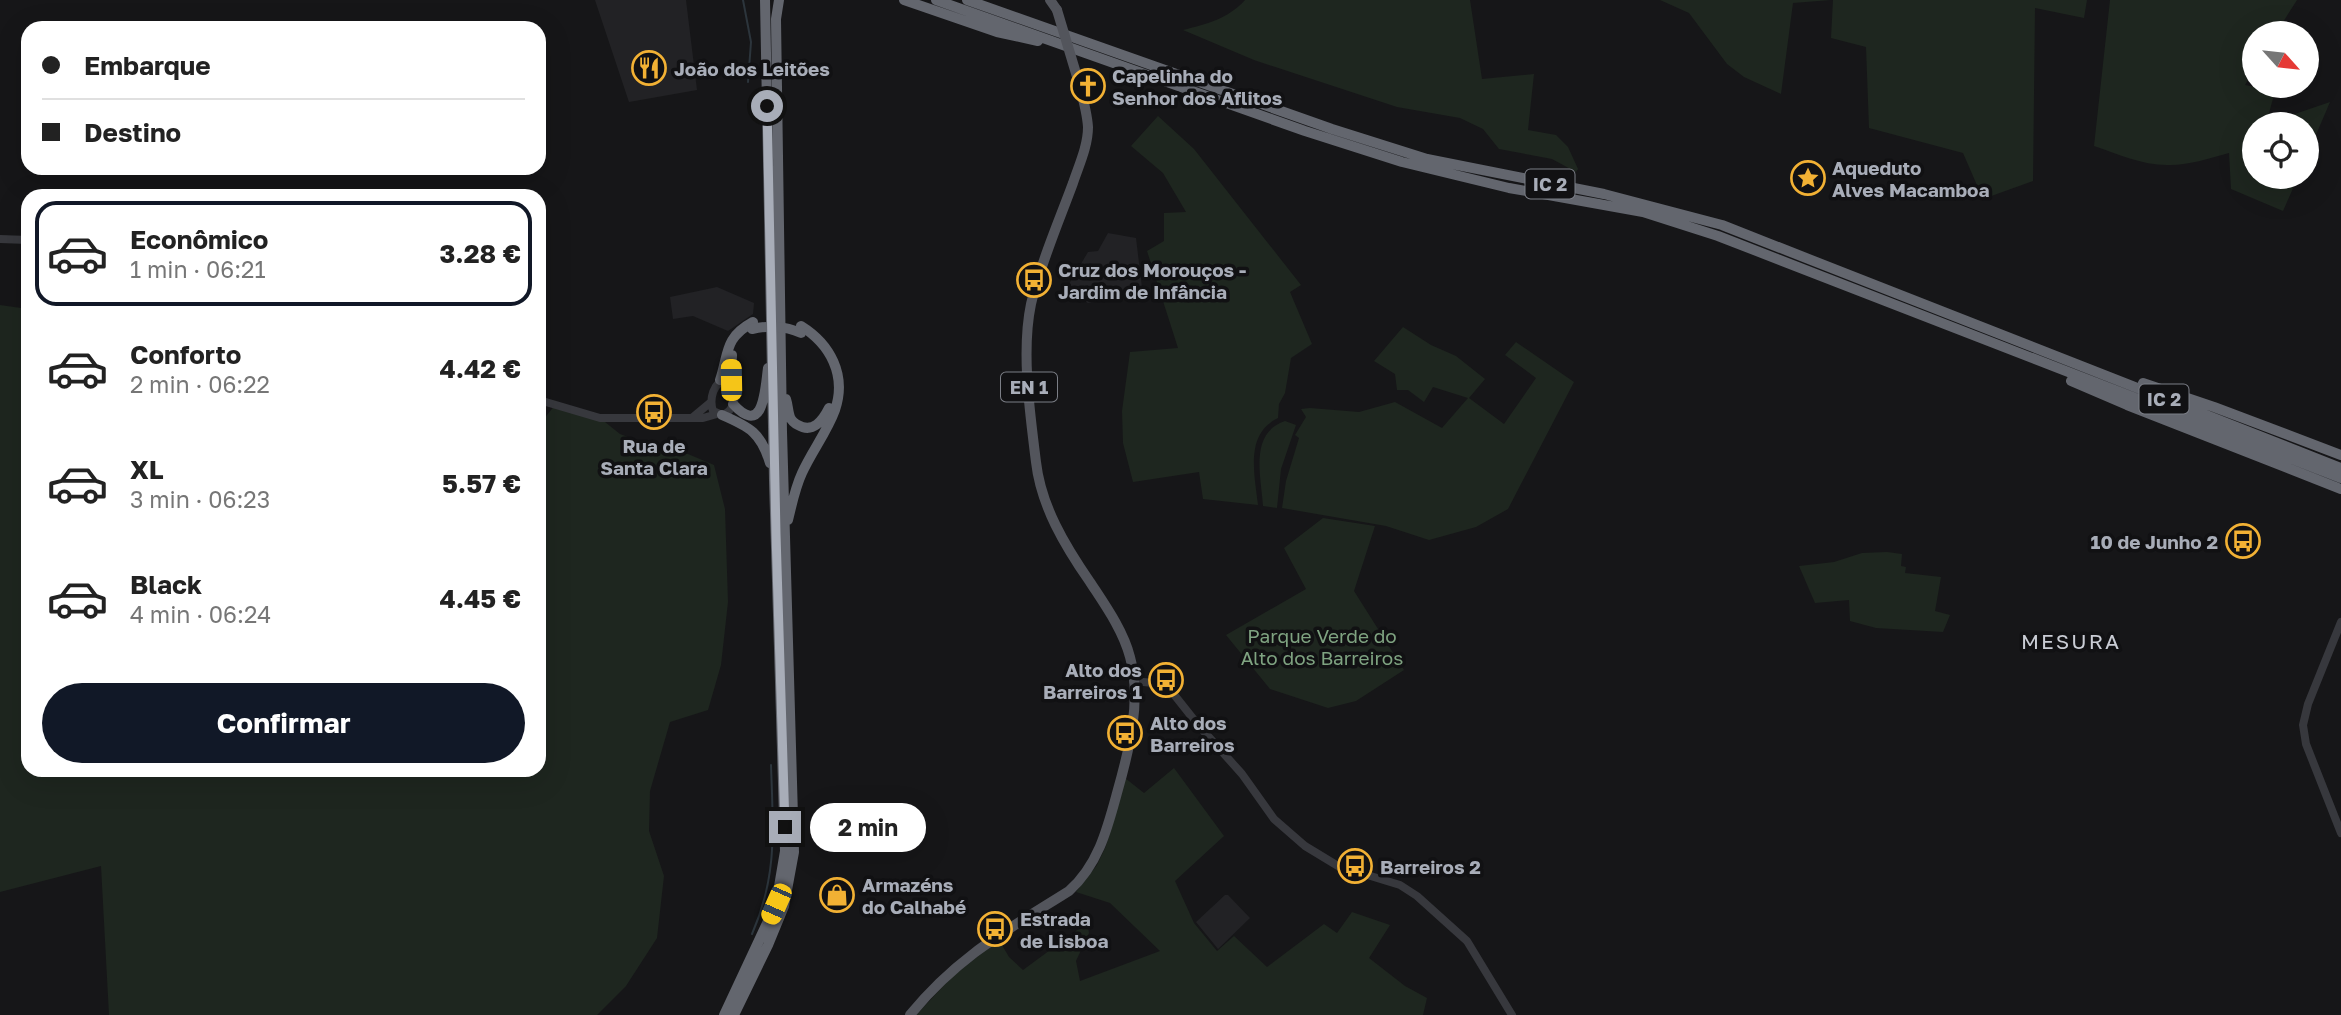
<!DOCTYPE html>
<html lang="pt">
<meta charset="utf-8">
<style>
body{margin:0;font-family:"Golos Text",sans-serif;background:#f6f6f6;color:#222;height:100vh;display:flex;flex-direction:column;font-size:26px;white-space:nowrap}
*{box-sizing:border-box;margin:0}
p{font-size:23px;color:#767676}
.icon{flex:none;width:38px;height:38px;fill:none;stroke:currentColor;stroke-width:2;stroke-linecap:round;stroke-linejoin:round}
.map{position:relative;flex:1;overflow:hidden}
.details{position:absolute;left:21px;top:189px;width:525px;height:588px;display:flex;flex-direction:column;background:#fff;border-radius:21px;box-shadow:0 7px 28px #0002}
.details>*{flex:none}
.top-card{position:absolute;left:21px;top:21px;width:525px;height:154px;border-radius:21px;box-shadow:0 7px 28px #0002;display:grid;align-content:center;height:154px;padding:0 21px;background:#fff}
.needle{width:46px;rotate:117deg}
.buttons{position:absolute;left:2242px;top:21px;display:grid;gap:14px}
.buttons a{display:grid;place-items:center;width:77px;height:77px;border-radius:50%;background:#fff;box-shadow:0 7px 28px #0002;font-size:35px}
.end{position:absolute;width:32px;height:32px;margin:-16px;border:9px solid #a8adb8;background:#111;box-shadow:0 0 0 4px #111}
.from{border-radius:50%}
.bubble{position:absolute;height:49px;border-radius:24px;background:#fff;box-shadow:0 7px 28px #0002;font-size:23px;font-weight:700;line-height:49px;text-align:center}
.car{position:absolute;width:21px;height:42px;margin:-21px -10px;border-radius:9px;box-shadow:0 0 5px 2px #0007;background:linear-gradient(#f5c518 24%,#345 0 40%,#f5c518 0 76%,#345 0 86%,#f5c518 0)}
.top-card b{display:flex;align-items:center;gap:24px;height:66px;font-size:26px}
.top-card b+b{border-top:2px solid #e0e0e0}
.top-card i{width:18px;height:18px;background:#222}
ul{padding:12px 0 0;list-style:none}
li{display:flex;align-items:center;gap:21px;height:105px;margin:0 14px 10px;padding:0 7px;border:4px solid transparent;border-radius:21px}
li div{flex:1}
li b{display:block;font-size:26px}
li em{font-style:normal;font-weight:700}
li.active{border-color:#111827}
li>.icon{width:63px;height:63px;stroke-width:1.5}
.action{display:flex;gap:14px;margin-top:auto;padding:14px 21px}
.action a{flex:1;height:80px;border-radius:42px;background:#111827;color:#fff;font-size:28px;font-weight:700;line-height:80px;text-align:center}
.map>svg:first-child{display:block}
.built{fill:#222225}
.green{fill:#1e261f}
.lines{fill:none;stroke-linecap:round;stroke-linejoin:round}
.stream{stroke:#2c353c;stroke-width:2}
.minor{stroke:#37383d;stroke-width:8}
.major{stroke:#53555c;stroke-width:10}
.highway{stroke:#63666e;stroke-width:10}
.major-bridge{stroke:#53555c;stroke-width:10}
.highway-bridge{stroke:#63666e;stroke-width:10}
.route{stroke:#a8adb8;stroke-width:9}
.labels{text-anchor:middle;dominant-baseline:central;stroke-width:7;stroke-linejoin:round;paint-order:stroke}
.shield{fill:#111113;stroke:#7b7e86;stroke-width:2}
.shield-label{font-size:18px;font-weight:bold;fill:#a8adb8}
.poi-label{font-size:19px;font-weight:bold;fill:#a8adb8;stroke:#111113;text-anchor:start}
.park-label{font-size:19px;fill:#7fa381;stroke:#111113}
.neighbourhood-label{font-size:21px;letter-spacing:2px;fill:#c9ccd4;stroke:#111113}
</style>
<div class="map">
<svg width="2341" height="1015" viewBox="0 0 2341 1015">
<rect width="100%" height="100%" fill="#161618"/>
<path class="built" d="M595,0H686L697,90L629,102Z
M1108,233L1136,238L1143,296L1088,303L1066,289L1088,252L1098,251Z
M717,287L754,303L753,314L728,331L693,316L673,319L670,297Z
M1225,895H1228L1250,918L1218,949L1196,922Z"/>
<path class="green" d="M1245,0H1470L1482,79L1534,74L1528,130L1556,135L1568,147L1578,169L1576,172L1552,159L1499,149L1483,129L1460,118L1397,107L1254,60L1183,30C1206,24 1228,19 1245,0Z
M1660,0H1831L1793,3L1781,94L1744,77L1727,64L1689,13Z
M1833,0H2087L2084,18L2035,8L2033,181L1983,199L1963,153L1869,128L1866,47L1831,38Z
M2110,0H2297L2276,33H2254V70L2245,85L2275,91L2269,113L2286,117L2330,102L2307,156L2306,124H2254V177H2298L2283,211L2231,189L2229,153C2210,158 2190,165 2170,165C2144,166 2118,154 2094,146Z
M1158,116L1194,149L1301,285L1290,292L1312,344L1291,358L1285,393L1279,404L1278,418C1244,434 1255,476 1258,505L1203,499L1199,472L1133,482L1123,443L1122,411L1130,352L1178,348L1147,251L1164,241V213L1186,212L1163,173L1131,146Z
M0,305L28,309V770H539V416L543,420L555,405L600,418L620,434L649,445L688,454L714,465L725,509L728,602L721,665L708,710L670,722L650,791L649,831L664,876L657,938L626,986L597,1015H109L101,866L0,892Z
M1403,327L1431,345L1456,356L1485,379L1469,398L1504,424L1536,378L1505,355L1516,342L1574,382L1508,509L1476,527L1429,540L1386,526L1282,508L1286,481L1299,438L1295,435L1306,417L1301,409L1310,408L1359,412L1395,402L1442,428L1468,398L1433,387L1424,402L1408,390H1397L1395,374L1374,361Z
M1285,421L1296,425L1281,469L1277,508L1263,506C1261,476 1249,433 1285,421Z
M1323,518L1375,526L1354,591L1404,670L1356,701L1328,708L1270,689L1226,635L1306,589L1284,548Z
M1887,552L1902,554L1901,566L1906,567L1905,573L1941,577L1935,611L1950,615L1943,632L1876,628L1850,621L1849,600L1815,603L1799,566L1834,562L1862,553Z
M1174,768L1224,836L1175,881L1194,923L1217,951L1234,936L1267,967L1324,924L1337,933L1352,912L1390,925L1369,958L1405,986L1427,998L1423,1015H916L954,975L999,940L1009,957L1023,970L1084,925L1088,927L1089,933L1076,961L1080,981L1160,951L1110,903L1076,892L1097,865L1106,846L1125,778L1144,793Z"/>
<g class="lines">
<path class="stream" d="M743,0L751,42L748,82
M752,934C778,875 773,827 771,765"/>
<path class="minor" d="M0,239L28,240
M727,379L734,383C737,395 735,411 722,415L713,411C709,399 713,382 727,379Z
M539,400L600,418H703L717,414
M693,417L711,402
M2341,622L2308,704L2303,725L2306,744L2341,833
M1133,681L1164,684L1172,692L1199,726L1242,774L1274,819L1305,846L1338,866L1400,885L1417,896L1467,941L1512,1015"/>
<path class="major" d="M1050,0L1057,10
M910,1015C957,957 1007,930 1069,891C1098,865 1107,830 1117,793C1129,751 1142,700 1130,657C1123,630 1105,605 1090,582C1065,546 1041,506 1036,462C1030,413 1021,352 1031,304C1040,265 1059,221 1073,183C1079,165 1088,146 1088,127C1087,111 1082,95 1078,80"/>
<path class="highway" d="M904,0L997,32L1038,41
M936,0L1305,131L1402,162L1509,188L1643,212L1718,236L2341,478
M967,0L1332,129L1427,159L1604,194L1722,225L2341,468
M720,380C729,353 724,338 753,322
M731,380L732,355
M2071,381L2127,405L2341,489
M2143,383L2214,407L2341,455
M786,399C788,405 788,412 790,417C791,420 795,424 798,425C813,434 823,420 829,408
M733,404C764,438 765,389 768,368
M722,415C750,427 761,433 770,463
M788,520C792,504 795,488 802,473C812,451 827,432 835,410C847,375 830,344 801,326
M724,1015L776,904L785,851L774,480L765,0
M734,1015L768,945L784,906L794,852L782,432L776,19L779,0"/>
<path class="major-bridge" d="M1057,10L1078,80"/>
<path class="highway-bridge" d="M752,329C770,325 784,326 801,333"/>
</g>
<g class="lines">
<path class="route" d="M767,106L776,534L785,827"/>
</g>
<defs>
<g id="restaurant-ring" transform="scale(1.75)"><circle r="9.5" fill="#111113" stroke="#f2b134" stroke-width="1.5"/><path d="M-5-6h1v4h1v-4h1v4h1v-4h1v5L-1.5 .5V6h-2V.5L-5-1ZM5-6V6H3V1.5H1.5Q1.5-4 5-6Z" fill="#f2b134"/></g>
<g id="church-ring" transform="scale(1.75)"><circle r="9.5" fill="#111113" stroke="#f2b134" stroke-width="1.5"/><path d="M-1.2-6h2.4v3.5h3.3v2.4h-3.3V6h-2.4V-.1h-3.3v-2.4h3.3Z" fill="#f2b134"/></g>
<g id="sight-ring" transform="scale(1.75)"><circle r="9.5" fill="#111113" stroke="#f2b134" stroke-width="1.5"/><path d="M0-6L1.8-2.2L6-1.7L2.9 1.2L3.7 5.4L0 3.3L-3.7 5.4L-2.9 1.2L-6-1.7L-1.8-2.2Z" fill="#f2b134"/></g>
<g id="bus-ring" transform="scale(1.75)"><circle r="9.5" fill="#111113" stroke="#f2b134" stroke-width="1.5"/><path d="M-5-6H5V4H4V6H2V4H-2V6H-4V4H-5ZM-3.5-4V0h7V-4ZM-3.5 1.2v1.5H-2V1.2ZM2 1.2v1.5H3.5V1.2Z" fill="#f2b134"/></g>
<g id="shop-ring" transform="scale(1.75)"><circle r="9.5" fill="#111113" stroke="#f2b134" stroke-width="1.5"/><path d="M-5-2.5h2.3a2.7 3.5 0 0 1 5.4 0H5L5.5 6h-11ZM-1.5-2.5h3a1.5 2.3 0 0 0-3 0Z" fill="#f2b134"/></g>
</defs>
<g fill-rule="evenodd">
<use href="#restaurant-ring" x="649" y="68"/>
<use href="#church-ring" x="1088" y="86"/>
<use href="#sight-ring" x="1808" y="178"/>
<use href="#bus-ring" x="1034" y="280"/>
<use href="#bus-ring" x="654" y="412"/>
<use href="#bus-ring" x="2243" y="541"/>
<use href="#bus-ring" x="1166" y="680"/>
<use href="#bus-ring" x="1125" y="733"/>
<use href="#bus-ring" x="1355" y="866"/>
<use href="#shop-ring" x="837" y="895"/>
<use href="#bus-ring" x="995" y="929"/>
</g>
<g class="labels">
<g class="shield">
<rect x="1525.5" y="169.5" width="49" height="29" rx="5"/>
<rect x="1001" y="372.5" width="56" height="29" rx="5"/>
<rect x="2139.5" y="384.5" width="49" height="29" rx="5"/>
</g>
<g class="shield-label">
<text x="1550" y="184">IC 2</text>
<text x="1029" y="387">EN 1</text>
<text x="2164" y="399">IC 2</text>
</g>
<g class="poi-label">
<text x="674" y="68">João dos Leitões</text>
<text x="1112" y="75">Capelinha do<tspan x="1112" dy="22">Senhor dos Aflitos</tspan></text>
<text x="1832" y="167">Aqueduto<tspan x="1832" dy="22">Alves Macamboa</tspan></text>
<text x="1058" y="269">Cruz dos Morouços -<tspan x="1058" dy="22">Jardim de Infância</tspan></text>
<text x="654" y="445" text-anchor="middle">Rua de<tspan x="654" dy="22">Santa Clara</tspan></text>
<text x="2218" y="541" text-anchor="end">10 de Junho 2</text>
<text x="1142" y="669" text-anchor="end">Alto dos<tspan x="1142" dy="22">Barreiros 1</tspan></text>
<text x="1150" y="722">Alto dos<tspan x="1150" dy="22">Barreiros</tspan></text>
<text x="1380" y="866">Barreiros 2</text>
<text x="862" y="884">Armazéns<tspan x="862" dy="22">do Calhabé</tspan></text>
<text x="1020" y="918">Estrada<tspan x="1020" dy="22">de Lisboa</tspan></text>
</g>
<g class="park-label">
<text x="1322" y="635">Parque Verde do<tspan x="1322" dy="22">Alto dos Barreiros</tspan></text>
</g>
<g class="neighbourhood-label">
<text x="2071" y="641">MESURA</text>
</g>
</g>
</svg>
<div class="buttons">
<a><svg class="needle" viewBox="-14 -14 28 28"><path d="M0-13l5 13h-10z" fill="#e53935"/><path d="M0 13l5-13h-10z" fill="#767676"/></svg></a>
<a><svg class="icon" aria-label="locate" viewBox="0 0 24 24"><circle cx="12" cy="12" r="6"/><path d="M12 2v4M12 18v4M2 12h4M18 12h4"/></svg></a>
</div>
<i class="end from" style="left:767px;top:106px"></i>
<i class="end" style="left:785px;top:827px"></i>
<div class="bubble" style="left:810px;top:803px;width:116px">2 min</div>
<i class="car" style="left:731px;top:380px;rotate:359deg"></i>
<i class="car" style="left:776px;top:904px;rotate:204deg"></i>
<div class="top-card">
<b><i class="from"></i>Embarque</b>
<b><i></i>Destino</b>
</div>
<section class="details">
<ul>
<li class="active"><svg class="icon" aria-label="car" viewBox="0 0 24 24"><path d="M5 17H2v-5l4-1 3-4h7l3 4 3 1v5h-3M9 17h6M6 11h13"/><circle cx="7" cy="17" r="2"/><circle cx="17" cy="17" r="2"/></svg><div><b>Econômico</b><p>1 min · 06:21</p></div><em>3.28 €</em></li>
<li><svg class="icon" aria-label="car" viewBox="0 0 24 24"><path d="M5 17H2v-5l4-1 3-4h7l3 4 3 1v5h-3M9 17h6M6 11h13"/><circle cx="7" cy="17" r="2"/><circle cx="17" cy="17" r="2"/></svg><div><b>Conforto</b><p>2 min · 06:22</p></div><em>4.42 €</em></li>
<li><svg class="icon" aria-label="car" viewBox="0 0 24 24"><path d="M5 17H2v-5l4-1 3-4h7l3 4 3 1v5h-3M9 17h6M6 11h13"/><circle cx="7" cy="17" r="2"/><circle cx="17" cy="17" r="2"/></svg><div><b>XL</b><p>3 min · 06:23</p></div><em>5.57 €</em></li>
<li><svg class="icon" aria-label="car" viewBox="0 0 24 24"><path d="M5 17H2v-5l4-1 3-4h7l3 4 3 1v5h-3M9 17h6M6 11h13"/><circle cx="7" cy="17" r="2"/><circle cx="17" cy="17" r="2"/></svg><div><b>Black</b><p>4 min · 06:24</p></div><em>4.45 €</em></li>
</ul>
<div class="action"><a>Confirmar</a></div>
</section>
</div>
